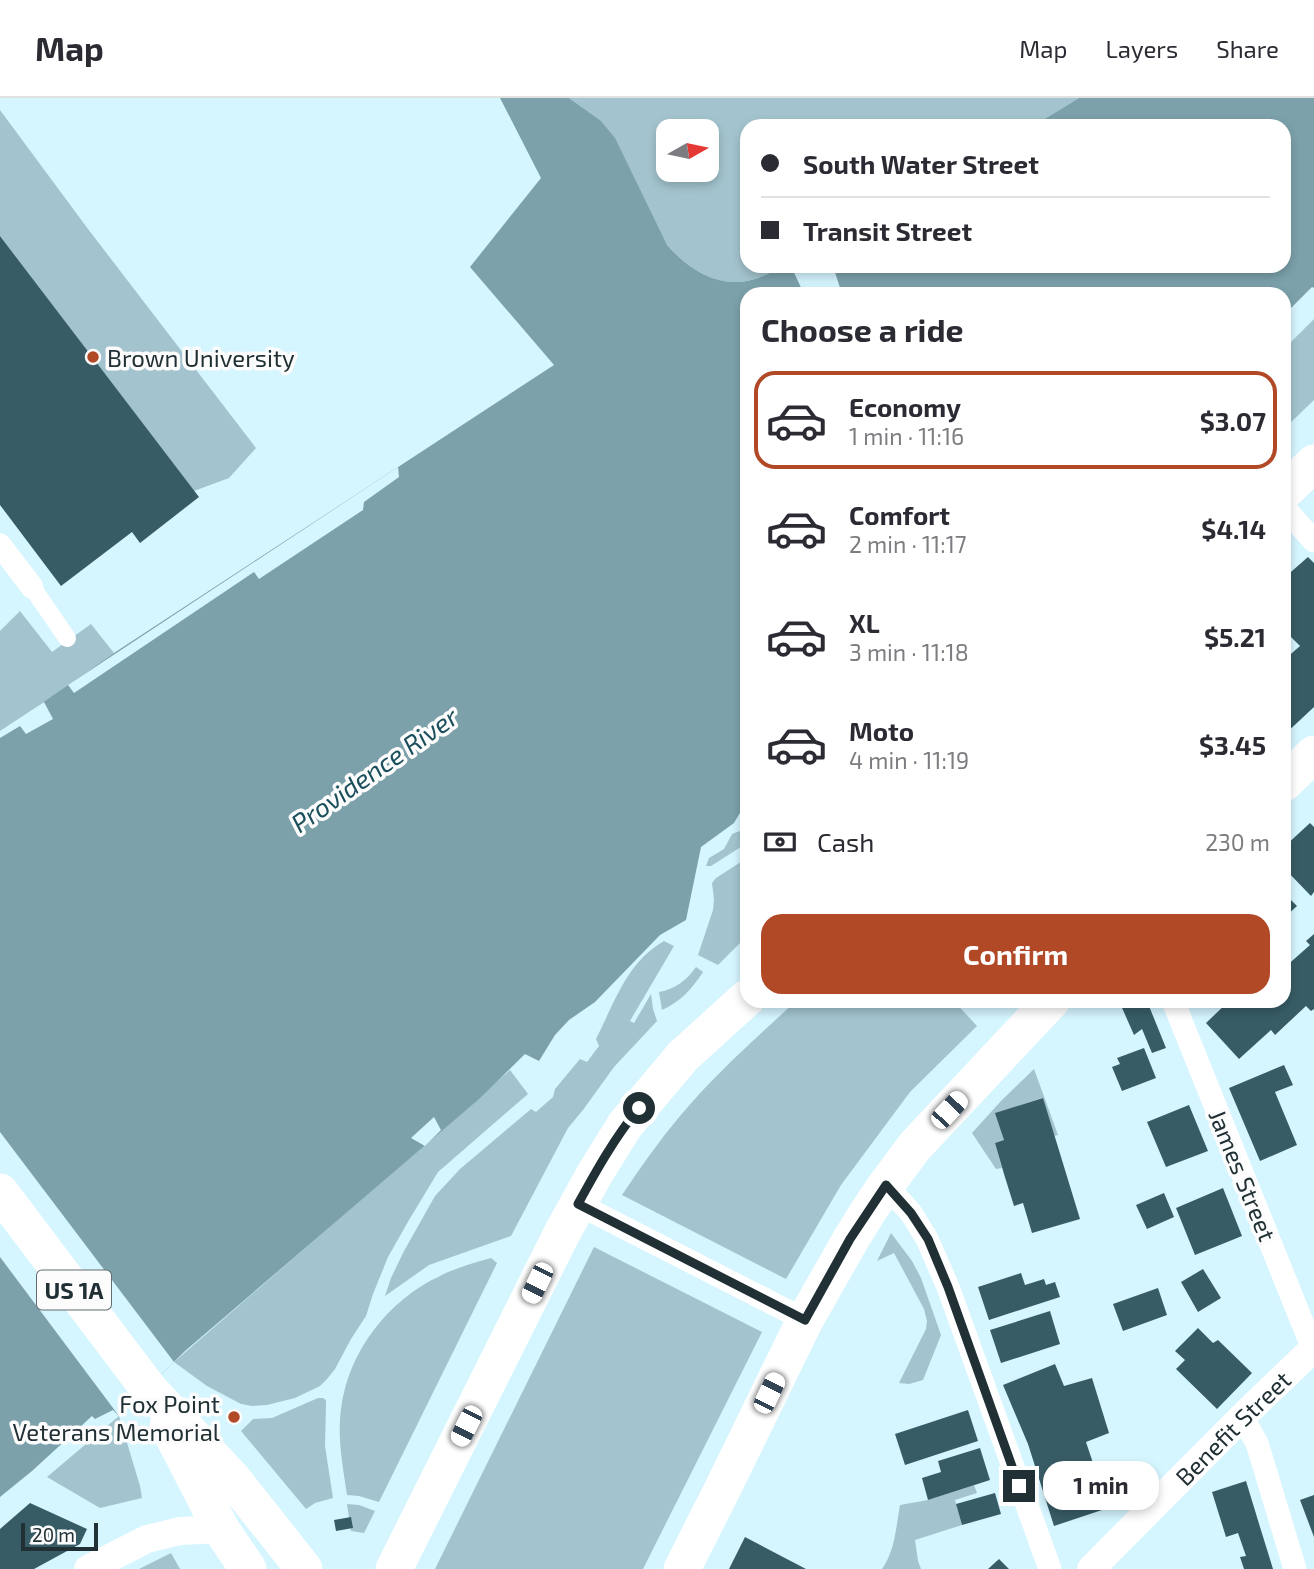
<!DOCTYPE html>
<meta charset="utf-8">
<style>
body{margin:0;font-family:"Exo 2",sans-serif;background:#f2f2f3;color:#2b2b33;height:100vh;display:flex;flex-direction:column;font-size:26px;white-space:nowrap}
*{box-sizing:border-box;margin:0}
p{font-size:23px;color:#7c7c81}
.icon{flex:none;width:38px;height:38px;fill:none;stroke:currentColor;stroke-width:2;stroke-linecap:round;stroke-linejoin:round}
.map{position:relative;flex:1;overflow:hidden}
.side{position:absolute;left:740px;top:189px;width:551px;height:721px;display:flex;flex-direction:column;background:#fff;border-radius:21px;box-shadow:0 4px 10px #0003}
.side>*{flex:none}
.top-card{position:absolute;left:740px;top:21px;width:551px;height:154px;border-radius:21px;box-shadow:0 4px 10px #0003;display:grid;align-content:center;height:154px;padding:0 21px;background:#fff}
.needle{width:46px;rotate:81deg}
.tools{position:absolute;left:656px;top:21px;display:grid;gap:14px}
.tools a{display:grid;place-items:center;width:63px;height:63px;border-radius:14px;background:#fff;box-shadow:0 4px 10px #0003;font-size:35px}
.scale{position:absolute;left:21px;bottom:18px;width:77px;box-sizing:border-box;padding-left:7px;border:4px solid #213035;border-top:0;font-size:19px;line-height:24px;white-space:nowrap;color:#213035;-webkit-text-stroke:5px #fcfcfc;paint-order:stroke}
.end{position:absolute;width:32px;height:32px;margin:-16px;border:9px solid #213035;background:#fff;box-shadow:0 0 0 4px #fff}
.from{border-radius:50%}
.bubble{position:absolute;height:49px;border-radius:21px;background:#fff;box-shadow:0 4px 10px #0003;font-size:23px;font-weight:700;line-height:49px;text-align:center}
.car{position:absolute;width:21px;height:42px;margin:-21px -10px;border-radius:9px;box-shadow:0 0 5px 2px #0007;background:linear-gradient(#fff 24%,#345 0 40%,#fff 0 76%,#345 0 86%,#fff 0)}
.top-card b{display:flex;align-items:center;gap:24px;height:66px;font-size:26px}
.top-card b+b{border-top:2px solid #e1e1e2}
.top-card i{width:18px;height:18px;background:#2b2b33}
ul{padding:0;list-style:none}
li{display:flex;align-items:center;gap:21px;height:98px;margin:0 14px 10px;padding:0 7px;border:4px solid transparent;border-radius:21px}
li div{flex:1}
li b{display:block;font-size:26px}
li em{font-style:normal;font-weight:700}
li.current{border-color:#b14927}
li>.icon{width:63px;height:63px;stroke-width:1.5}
h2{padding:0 21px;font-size:32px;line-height:84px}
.pay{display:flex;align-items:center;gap:18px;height:77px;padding:0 21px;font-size:26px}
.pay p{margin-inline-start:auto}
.cta{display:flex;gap:14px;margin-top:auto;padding:14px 21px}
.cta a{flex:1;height:80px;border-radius:21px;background:#b14927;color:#fff;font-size:28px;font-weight:700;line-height:80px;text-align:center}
header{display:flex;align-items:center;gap:42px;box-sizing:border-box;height:98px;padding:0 35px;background:#fff;border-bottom:2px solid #e1e1e2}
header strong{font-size:33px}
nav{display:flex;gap:38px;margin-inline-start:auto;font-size:24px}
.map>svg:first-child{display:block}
.green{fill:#a3c4ce;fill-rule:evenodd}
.water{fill:#7ca1ab}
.pier{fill:#d5f5ff}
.building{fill:#385c66}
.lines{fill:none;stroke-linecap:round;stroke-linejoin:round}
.pedestrian{stroke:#fff;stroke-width:18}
.minor{stroke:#fff;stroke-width:23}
.tertiary{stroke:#fff;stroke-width:28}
.primary{stroke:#fff;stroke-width:37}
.route{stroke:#213035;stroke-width:9}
.poi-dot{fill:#b14927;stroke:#fcfcfc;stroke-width:2.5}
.labels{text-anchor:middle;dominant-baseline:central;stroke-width:7;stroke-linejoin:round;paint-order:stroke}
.shield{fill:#fcfcfc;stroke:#636d71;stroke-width:2}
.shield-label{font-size:23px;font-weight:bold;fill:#213035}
.poi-label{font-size:24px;fill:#213035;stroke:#fcfcfc;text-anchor:start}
.street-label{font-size:24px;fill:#213035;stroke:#fcfcfc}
.water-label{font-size:26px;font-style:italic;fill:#1b4f5c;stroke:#fcfcfc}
</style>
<header>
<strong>Map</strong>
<nav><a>Map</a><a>Layers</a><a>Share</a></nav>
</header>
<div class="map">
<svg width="1314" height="1471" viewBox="0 0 1314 1471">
<rect width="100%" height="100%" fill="#d5f5ff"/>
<path class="green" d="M569,0H1079L1033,28H747V168H781C738,198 699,183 667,147L600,22ZM668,33H707V72H668Z
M0,12L88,131L256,350L229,380L194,393L0,138Z
M1314,221V302L1285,330V250Z
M20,513L52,554L91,526L114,555L0,634V533Z
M740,733L747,735V745L711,768H706L709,760L724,751L732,736Z
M747,760V838L718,867L698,857L713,812L714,801L712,785L716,780Z
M664,843L674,848L630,923L634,925L651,896L653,911L657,923L614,969L583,1012L568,1030L511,1138L429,1167L385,1198L391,1180L404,1153L435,1098L460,1071L531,1011L536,1014L553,999L555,991L580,961L587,964L599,948L596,941C615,904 626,865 664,843Z
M696,869L703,874C692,891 680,904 662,912L659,894C675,891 686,883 696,869Z
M796,903H954L977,928L910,994L841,1087L786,1181L622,1097C640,1070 659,1043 680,1018C715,976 756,940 796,903Z
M1034,971L1058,1037L1054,1038L1042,1000L996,1015L1004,1042L995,1045L1002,1070L996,1071L972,1035L1001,1003Z
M510,972L528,996L438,1074L409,1122L388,1159L373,1196L366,1218L351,1241L335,1271L327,1281L320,1288L295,1300L267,1307L252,1308L241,1306L207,1288L174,1264Z
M891,1135L912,1163L921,1180L941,1237L923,1282L909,1286L899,1285L926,1231L927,1223L924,1211L894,1155L877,1163Z
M594,1149L762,1234L643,1471H435Z
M491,1160L497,1165L379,1404L359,1398L347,1397C343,1369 337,1340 341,1311C348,1254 388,1202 440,1178C455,1170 474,1165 491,1160Z
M318,1300H323L326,1302V1306L325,1348L333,1400L315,1405L306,1411L241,1333L253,1321L272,1320Z
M119,1318L140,1388L142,1400L100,1410L47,1379Z
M974,1387L977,1395L955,1402L962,1427L915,1442L918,1463L921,1471H882C895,1453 896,1429 900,1407L928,1402Z
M347,1406L359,1407L375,1413L364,1435L351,1433Z
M171,1455L180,1471H139Z"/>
<path class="water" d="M500,0H569L600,22L615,40L667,147C699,183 738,198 781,168H1284V28H1033L1079,0H1314V190L1312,189L1285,216L1284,196H747V703L734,725L701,749L686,822L660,837L595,904L569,922L555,937L539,963L525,956L479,1001L185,1253L119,1318L113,1312L95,1321L92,1318L32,1373L0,1399V634L114,555L554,267L470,169L541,80Z"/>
<path class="pier" d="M791,168H833L842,196H804Z
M398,369L399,379L364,404L363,412L259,481L254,474L74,595L68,587Z
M44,604L53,621L26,636L20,628L0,640V633Z
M434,1019L441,1032L425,1048L411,1040Z
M0,1034L174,1264L119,1318L0,1159Z"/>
<path class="building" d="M0,138L199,399L140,445L132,434L61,488L0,407Z
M1308,459L1314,465V609L1284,637V562L1300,548L1284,532V480Z
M1310,725L1314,729V794L1311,798L1284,770V749Z
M1284,795L1297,808L1284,820Z
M1314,836V911L1311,913L1306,908L1275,937L1271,932L1239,961L1206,925L1229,903H1284V870L1310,847L1306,843Z
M1119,903H1147L1166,950L1152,955L1142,931L1134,937Z
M1144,950L1156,980L1122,993L1112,969L1120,966L1117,960Z
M1284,967L1293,987L1275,994L1297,1047L1260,1063L1229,990Z
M1043,1000L1080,1121L1032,1135L1023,1105L1014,1108L1004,1076L995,1045L1004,1042L995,1015Z
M1189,1007L1208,1053L1166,1069L1147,1024Z
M1223,1090L1242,1138L1195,1157L1176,1110Z
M1164,1095L1174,1119L1147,1131L1136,1107Z
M1203,1171L1221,1200L1198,1214L1181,1184Z
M1021,1175L1025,1187L1044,1181L1046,1187L1055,1184L1060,1199L989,1222L978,1189Z
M1158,1190L1167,1217L1123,1233L1113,1206Z
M1050,1213L1060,1246L1001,1265L990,1232Z
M1198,1230L1213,1245L1218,1242L1252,1275L1217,1311L1176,1271L1185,1262L1175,1253Z
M1055,1266L1064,1288L1092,1280L1109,1335L1086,1344L1108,1410L1054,1428L1028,1346L1003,1287Z
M968,1312L978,1343L905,1367L895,1336Z
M980,1350L990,1382L928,1402L922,1380L941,1374L938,1363Z
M1246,1383L1260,1429L1273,1471H1244L1240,1459L1246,1458L1238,1435L1226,1439L1212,1394Z
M995,1395L1001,1416L962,1427L956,1406Z
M1314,1397V1439L1300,1402Z
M30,1405L87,1431L80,1446L34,1471H0V1431Z
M351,1419L353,1430L336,1433L334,1422Z
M745,1439L806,1471H729Z
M999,1461L1009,1471H988Z"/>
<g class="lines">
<path class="pedestrian" d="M32,489L67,540"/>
<path class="minor" d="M1284,410L1314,443
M0,447L32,489
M1173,903L1313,1251
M886,1087L911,1115L927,1141L948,1189L1050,1471
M578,1106L805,1222
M1242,1319L1257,1345L1295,1471"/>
<g class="tertiary">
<path d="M88,1471L147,1441L180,1433L221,1431"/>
<path id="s1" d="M1091,1471L1242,1319L1314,1250"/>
</g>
<path class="primary" d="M1284,394L1314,365
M1284,685L1314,656
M0,1094L148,1290L232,1380L304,1471
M168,1328L221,1431L248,1471
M394,1471L561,1137L594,1077L625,1027L683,958L747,900
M682,1471L722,1392L805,1222L851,1141L869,1112L886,1087L915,1048L1051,903"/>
</g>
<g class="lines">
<path class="route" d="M639,1010C615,1039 596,1073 578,1106L805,1222L850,1141L886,1087L911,1115L928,1141L948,1189L1019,1388"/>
</g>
<g class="poi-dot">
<circle cx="93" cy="259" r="7"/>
<circle cx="234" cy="1319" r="7"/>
</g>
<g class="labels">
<rect class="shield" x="37" y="1172.5" width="74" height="39" rx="5"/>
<g class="shield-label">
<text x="74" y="1192">US 1A</text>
</g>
<g class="poi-label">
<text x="107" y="259">Brown University</text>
<text x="220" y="1305" text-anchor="end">Fox Point<tspan x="220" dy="28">Veterans Memorial</tspan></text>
</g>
<g class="street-label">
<text transform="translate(1243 1077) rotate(68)">James Street</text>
<text stroke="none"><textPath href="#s1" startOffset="200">Benefit Street</textPath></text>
</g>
<g class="water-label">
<text transform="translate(374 671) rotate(-35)">Providence River</text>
</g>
</g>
</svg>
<div class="tools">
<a><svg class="needle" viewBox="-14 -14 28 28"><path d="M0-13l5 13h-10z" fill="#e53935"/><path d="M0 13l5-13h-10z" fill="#7c7c81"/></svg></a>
</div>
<div class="scale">20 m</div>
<i class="end from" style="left:639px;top:1010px"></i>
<i class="end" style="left:1019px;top:1388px"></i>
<div class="bubble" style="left:1043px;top:1363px;width:116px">1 min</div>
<i class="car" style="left:949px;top:1012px;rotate:43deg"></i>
<i class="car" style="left:537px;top:1185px;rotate:206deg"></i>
<i class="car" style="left:769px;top:1295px;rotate:26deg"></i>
<i class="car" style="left:466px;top:1328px;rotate:207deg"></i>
<div class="top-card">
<b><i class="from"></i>South Water Street</b>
<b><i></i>Transit Street</b>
</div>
<section class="side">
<h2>Choose a ride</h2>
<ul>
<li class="current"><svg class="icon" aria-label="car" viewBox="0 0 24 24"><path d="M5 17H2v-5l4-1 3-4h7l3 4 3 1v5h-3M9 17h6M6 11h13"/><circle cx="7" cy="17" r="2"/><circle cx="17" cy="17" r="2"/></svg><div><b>Economy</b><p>1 min · 11:16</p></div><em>$3.07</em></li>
<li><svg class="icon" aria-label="car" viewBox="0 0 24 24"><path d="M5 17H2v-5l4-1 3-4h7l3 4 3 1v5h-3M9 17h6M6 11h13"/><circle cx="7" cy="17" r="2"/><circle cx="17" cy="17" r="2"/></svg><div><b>Comfort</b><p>2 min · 11:17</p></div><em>$4.14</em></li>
<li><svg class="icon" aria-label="car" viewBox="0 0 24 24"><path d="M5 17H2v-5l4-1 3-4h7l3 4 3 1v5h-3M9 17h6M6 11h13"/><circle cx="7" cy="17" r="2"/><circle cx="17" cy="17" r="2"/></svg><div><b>XL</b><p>3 min · 11:18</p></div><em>$5.21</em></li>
<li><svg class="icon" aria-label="car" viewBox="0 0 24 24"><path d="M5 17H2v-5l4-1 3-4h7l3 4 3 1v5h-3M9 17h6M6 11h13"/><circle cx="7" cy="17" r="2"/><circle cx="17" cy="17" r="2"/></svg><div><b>Moto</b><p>4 min · 11:19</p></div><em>$3.45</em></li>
</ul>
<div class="pay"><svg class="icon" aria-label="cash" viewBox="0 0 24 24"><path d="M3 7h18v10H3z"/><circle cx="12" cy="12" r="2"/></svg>Cash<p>230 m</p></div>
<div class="cta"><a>Confirm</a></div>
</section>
</div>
